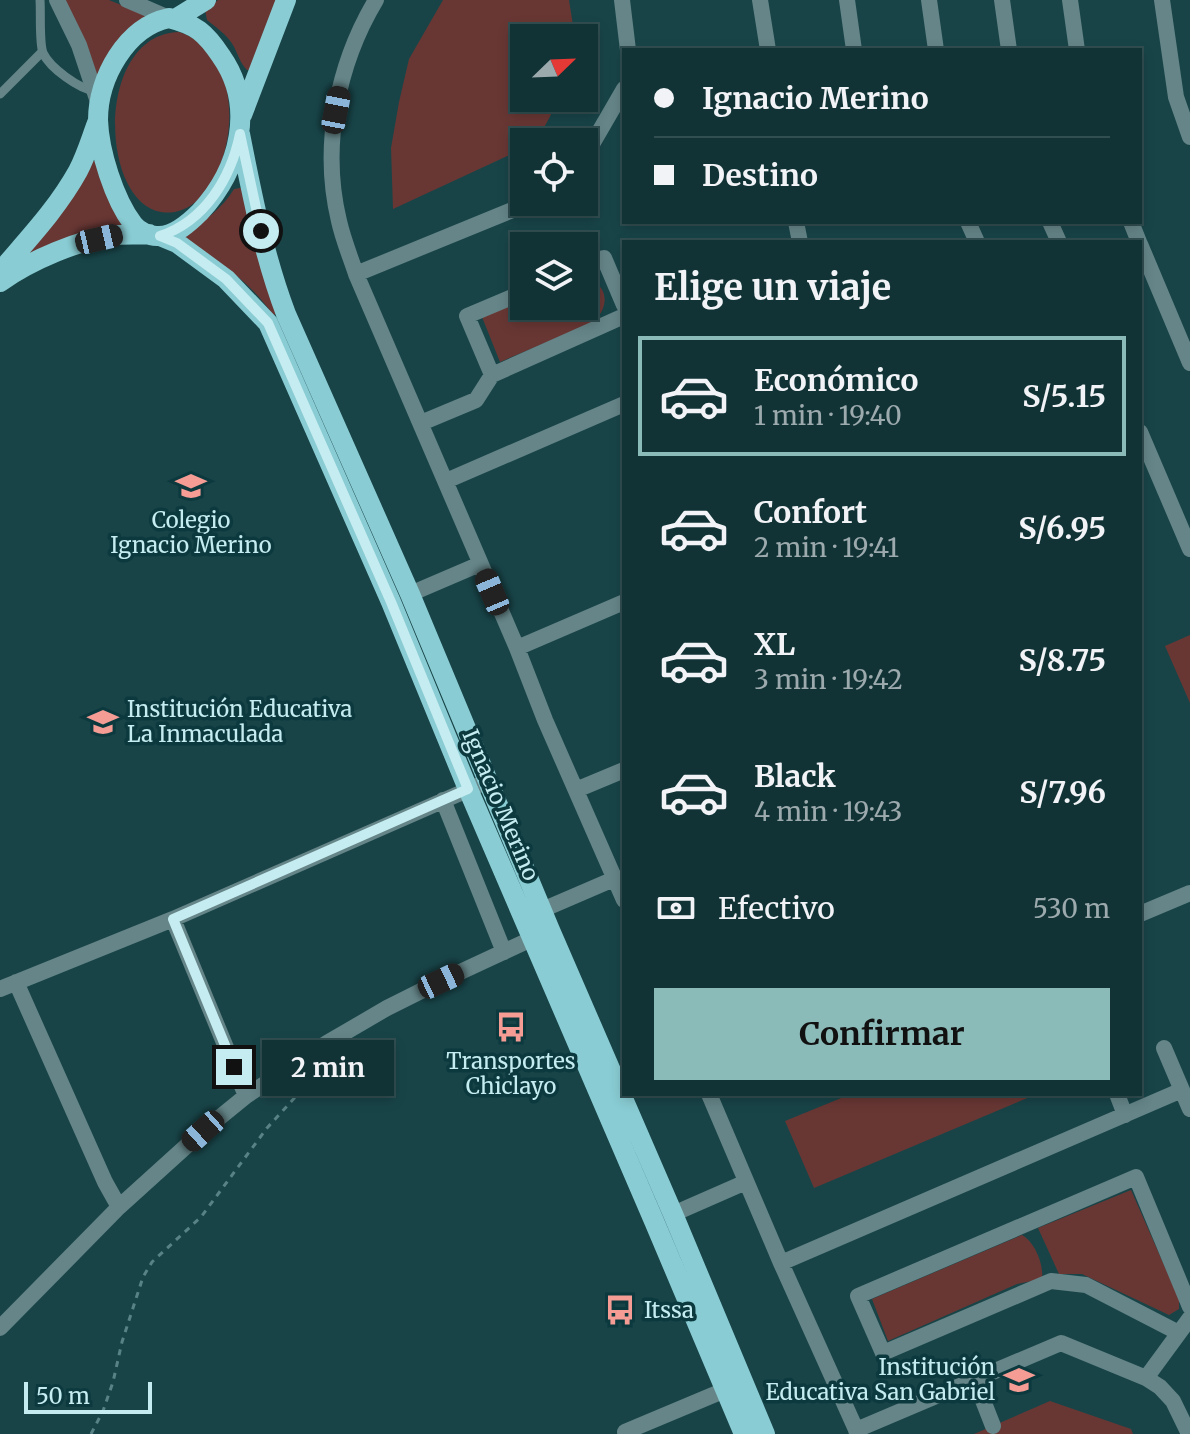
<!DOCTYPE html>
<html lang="es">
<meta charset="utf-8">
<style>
body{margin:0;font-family:Merriweather,serif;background:#1f3f42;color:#f1f3f6;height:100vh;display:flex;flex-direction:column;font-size:30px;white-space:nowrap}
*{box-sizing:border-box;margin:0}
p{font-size:26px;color:#9caaad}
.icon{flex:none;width:44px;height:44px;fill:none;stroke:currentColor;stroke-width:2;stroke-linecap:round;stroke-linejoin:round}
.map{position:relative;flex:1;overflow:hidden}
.sheet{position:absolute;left:622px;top:240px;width:520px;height:856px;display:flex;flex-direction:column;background:#123336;border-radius:0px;box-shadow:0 4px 12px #0003,0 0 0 2px #314e51}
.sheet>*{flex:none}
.guide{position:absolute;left:622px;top:48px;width:520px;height:176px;border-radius:0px;box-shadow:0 4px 12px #0003,0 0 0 2px #314e51;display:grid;align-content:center;height:176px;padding:0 32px;background:#123336}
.needle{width:52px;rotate:67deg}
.tools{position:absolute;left:510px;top:24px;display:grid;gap:16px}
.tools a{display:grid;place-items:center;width:88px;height:88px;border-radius:0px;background:#123336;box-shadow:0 4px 12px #0003,0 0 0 2px #314e51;font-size:40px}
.scale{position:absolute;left:24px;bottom:20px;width:128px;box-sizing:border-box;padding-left:8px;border:4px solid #c5ecf0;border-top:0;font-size:22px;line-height:28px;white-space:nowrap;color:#c5ecf0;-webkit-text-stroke:6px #0b393e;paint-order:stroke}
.end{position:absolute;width:36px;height:36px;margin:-18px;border:10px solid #c5ecf0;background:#111;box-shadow:0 0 0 4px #111}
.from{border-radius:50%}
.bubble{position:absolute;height:56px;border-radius:0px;background:#123336;box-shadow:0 4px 12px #0003,0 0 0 2px #314e51;font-size:26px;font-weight:700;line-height:56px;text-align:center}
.car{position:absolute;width:24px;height:48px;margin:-24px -12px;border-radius:10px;box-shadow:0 0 6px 2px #0007;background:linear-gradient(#222 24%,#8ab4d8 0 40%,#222 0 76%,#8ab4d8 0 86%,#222 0)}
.guide b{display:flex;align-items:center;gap:28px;height:76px;font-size:30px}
.guide b+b{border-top:2px solid #314e51}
.guide i{width:20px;height:20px;background:#f1f3f6}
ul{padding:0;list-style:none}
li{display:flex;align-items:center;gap:24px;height:120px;margin:0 16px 12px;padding:0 16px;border:4px solid transparent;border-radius:0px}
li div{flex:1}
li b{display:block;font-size:30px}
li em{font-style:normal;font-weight:700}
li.active{border-color:#8bbbb9}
li>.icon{width:72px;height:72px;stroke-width:1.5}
h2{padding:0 32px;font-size:36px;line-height:96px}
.pay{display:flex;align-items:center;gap:20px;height:88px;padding:0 32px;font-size:30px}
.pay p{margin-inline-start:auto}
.cta{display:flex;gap:16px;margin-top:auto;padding:16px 32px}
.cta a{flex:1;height:92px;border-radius:0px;background:#8bbbb9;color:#111;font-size:32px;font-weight:700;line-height:92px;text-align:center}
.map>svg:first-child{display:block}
.green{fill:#683734}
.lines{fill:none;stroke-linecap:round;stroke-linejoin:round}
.path{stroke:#588286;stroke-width:3;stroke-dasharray:6 6;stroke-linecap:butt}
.service{stroke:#658588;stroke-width:9}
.minor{stroke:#658588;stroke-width:16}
.primary{stroke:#89ccd3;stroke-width:20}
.route{stroke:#c5ecf0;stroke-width:10}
.labels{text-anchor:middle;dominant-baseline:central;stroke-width:7;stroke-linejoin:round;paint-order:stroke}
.poi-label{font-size:22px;fill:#c5ecf0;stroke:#0b393e}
.street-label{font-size:22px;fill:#c5ecf0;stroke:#0b393e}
</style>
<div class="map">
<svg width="1190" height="1434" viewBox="0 0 1190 1434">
<rect width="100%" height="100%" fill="#184448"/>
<path class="green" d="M62,0H109L148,16L97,83Z
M218,0H276L252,70H247C240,63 238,54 233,45C226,34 217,28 207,20L205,10Z
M443,0H569L575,38H524V98H559C550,114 543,140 524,142V146L514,153L393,209L391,148L399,102L409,59Z
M179,32C264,58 230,224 161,212C99,202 95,34 179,32Z
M91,161H95L122,223L120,227L29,254L26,249Z
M240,188L245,189L279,313L273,315C251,282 217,260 184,239L185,234C204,221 222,209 234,189Z
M584,279C611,283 610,311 590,324L500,362L482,317L524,300V306H584Z
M1190,635V703L1165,646Z
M851,1094H1037L814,1188L785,1121Z
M1131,1190L1179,1299V1309L1169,1315L1082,1274H1059L1038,1228Z
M1022,1235C1035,1242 1044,1265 1042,1279L1017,1284L888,1341L872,1299Z
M1050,1401L1131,1429L1133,1434H974Z"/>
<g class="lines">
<path class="path" d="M91,1434L103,1411L113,1382L122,1342L143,1277L152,1262L201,1217L267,1128L310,1081L330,1062"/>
<path class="service" d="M40,0C41,12 39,43 43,53C50,68 79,89 95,91
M0,94L42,52"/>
<path class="minor" d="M57,0L79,45L99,105
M127,0L169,18
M376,0C337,65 321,147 339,221C343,239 350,256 356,274L517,648L545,720L624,900
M622,0L628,50
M760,0L768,50
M847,0L854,50
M929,0L936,50
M1002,0L1009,50
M1070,0L1077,50
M1162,0L1176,97L1190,137
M584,158L624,89
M796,222L800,242
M968,222L977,242
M1050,222L1059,242
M1131,222L1139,242
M1140,244L1190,363
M584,266L604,258L624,305
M356,274L532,202
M492,375L467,316L524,292
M421,423L476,400L492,375L624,316
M1140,432L1190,549
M446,481L624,404
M410,594L480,564
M517,648L624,602
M576,790L624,770
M443,800L504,952
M542,910L614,879
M1140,914L1190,893
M173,919L246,1096
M16,982L105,1182L119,1207
M0,989L173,919L488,781
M1164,1048L1190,1109
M709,1094L781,1263L858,1434
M1117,1094L1125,1115
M673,1214L746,1182
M781,1263L1182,1090
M0,1328L119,1207L203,1131L246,1096L327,1043L387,1008L441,981L540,935
M1179,1333L1086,1285L1051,1281L883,1353L858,1296L1136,1177L1190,1307
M1146,1378L1190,1318
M975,1380L993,1426
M856,1430L1061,1343L1146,1378L1160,1387L1173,1401L1189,1434
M625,1432L725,1390"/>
<path class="primary" d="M169,18C196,25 205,32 221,56C256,106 240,169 200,212C190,222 175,236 159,236C150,237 138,231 133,224C114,199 99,151 98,120C98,78 126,27 169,18Z
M175,19L206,0
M242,115L286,0
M240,134C252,195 264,256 286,314L410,594L550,930L673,1214L765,1434
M160,236L177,243L226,279L268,323L391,602L468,789L654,1221L744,1434
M0,272C28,239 57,209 78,171C86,156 91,139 97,123
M0,282C31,260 80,239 117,235C127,234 138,235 149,234"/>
</g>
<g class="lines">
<path class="route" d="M234,1067L173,919L468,789L391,602L268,323L226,279L177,243L160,236C205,221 231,178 240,134L261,231"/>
</g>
<defs>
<g id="school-bare" transform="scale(2.4)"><path d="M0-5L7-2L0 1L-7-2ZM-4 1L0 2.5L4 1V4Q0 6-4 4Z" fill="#f59c95" stroke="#0b393e" stroke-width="2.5" paint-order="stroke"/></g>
<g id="bus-bare" transform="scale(2.4)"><path d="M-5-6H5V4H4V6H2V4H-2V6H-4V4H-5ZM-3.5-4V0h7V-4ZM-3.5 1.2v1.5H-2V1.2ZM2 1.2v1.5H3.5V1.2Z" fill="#f59c95" stroke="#0b393e" stroke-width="2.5" paint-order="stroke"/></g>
</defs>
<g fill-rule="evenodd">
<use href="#school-bare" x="191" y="486"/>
<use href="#school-bare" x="103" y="722"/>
<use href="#bus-bare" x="511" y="1027"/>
<use href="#bus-bare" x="620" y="1310"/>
<use href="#school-bare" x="1019" y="1380"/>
</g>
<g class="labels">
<g class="poi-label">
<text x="191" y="520">Colegio<tspan x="191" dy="25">Ignacio Merino</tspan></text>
<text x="127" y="709" text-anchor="start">Institución Educativa<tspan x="127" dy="25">La Inmaculada</tspan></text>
<text x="511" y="1061">Transportes<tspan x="511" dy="25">Chiclayo</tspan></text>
<text x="644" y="1310" text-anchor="start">Itssa</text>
<text x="995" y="1367" text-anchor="end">Institución<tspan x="995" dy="25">Educativa San Gabriel</tspan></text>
</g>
<g class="street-label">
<text transform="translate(501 805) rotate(67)">Ignacio Merino</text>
</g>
</g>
</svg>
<div class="tools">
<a><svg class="needle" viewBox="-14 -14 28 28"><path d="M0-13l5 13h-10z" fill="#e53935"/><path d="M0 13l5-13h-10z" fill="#9caaad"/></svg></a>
<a><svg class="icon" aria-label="locate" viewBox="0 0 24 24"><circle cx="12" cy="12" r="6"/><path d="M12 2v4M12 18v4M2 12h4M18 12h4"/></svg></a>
<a><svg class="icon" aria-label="layers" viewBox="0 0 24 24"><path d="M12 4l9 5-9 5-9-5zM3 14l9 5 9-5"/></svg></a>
</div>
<div class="scale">50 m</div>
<i class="end from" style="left:261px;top:231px"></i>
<i class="end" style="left:234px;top:1067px"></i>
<div class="bubble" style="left:262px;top:1040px;width:132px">2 min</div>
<i class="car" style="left:336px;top:110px;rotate:11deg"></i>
<i class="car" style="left:99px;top:239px;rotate:77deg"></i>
<i class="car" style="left:492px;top:592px;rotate:337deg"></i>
<i class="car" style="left:441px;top:981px;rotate:65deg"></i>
<i class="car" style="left:203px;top:1131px;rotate:228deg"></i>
<div class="guide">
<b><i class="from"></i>Ignacio Merino</b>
<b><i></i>Destino</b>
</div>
<section class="sheet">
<h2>Elige un viaje</h2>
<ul>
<li class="active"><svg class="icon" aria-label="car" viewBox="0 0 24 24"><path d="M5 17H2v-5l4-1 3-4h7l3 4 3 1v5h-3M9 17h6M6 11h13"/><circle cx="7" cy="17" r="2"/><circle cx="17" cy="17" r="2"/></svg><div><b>Económico</b><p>1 min · 19:40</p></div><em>S/5.15</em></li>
<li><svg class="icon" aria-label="car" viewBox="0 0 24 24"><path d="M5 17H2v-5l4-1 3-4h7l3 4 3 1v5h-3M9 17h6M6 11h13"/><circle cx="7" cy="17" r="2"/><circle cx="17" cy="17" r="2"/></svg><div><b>Confort</b><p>2 min · 19:41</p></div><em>S/6.95</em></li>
<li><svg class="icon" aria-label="car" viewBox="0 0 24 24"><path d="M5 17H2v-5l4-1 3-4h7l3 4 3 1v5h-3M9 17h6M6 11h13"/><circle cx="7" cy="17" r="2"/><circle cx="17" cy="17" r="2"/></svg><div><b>XL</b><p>3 min · 19:42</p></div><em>S/8.75</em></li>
<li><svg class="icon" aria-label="car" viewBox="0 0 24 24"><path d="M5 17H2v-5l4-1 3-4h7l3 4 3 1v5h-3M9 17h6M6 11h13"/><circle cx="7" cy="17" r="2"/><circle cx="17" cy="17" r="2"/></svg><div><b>Black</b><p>4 min · 19:43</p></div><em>S/7.96</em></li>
</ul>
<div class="pay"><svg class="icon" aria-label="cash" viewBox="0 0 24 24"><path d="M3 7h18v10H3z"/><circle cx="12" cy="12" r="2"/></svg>Efectivo<p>530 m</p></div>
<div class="cta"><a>Confirmar</a></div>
</section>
</div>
